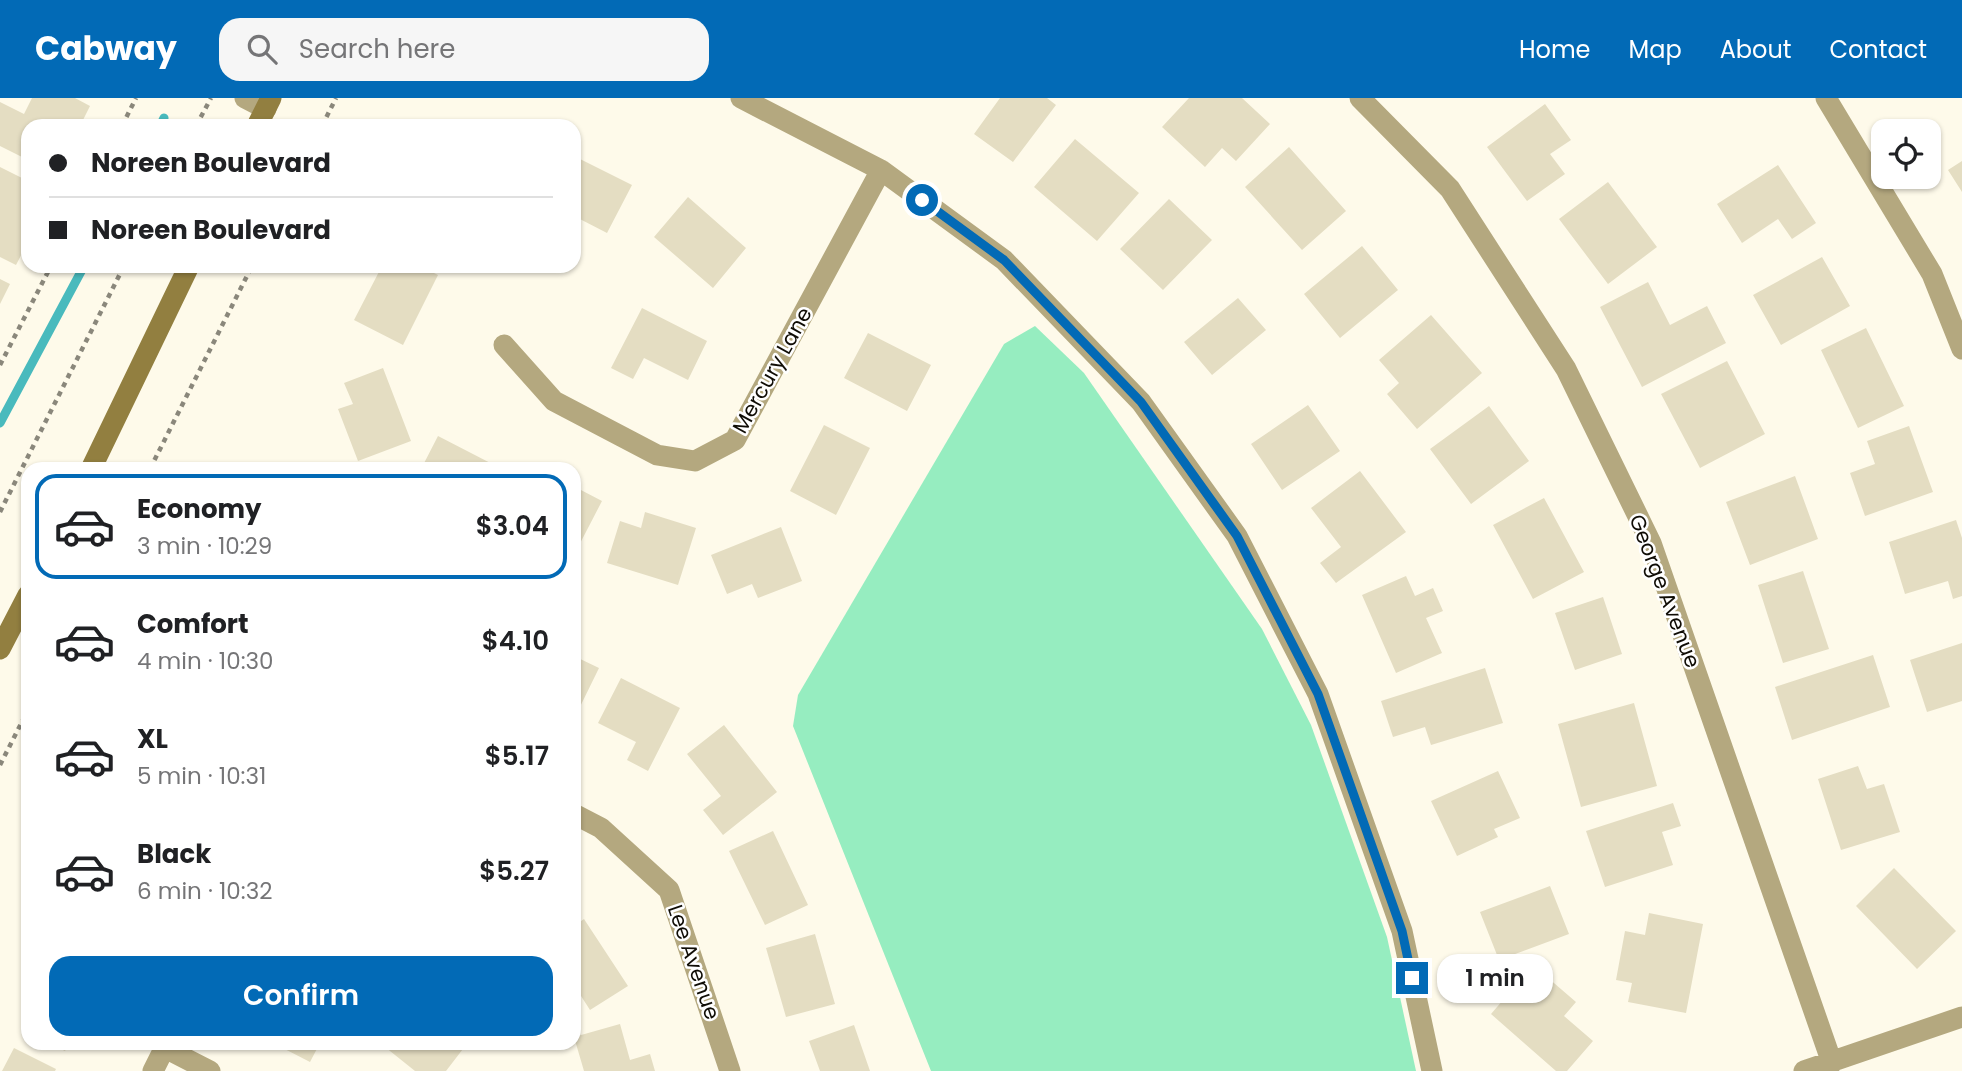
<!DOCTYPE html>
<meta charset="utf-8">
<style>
body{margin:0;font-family:Poppins,sans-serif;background:#f6f6f6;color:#202124;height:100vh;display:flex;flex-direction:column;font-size:26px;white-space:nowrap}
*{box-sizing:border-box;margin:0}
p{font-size:23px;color:#757577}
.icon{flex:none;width:38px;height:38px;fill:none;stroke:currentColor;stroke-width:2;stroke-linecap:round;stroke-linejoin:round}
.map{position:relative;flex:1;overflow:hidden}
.drawer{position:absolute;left:21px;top:364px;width:560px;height:588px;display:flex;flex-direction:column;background:#fff;border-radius:21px;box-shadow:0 2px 5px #0004}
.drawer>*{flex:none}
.hud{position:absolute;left:21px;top:21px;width:560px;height:154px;border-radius:21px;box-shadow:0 2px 5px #0004;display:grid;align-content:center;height:154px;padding:0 28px;background:#fff}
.buttons{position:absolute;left:1871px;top:21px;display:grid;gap:14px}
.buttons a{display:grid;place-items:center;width:70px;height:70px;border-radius:14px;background:#fff;box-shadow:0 2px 5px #0004;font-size:35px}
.end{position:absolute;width:32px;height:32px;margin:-16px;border:9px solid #026ab6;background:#fff;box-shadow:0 0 0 4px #fff}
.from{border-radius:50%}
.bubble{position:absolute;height:49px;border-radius:21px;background:#fff;box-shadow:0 2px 5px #0004;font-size:23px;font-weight:600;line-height:49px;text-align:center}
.hud b{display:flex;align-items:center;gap:24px;height:66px;font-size:26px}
.hud b+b{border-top:2px solid #e0e0e0}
.hud i{width:18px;height:18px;background:#202124}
ul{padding:12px 0 0;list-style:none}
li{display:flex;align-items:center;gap:21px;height:105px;margin:0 14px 10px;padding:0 14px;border:4px solid transparent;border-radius:21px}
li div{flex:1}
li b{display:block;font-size:26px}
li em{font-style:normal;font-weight:600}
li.on{border-color:#026ab6}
li>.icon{width:63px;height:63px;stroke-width:1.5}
.button{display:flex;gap:14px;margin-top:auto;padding:14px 28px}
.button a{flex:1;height:80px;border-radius:21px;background:#026ab6;color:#fff;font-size:28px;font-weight:600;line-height:80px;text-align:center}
header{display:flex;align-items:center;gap:42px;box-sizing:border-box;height:98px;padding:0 35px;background:#026ab6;color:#fff}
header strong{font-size:33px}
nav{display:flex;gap:38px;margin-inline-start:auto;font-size:24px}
.search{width:490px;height:63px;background:#f6f6f6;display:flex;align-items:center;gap:18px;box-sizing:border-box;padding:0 24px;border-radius:21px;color:#757577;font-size:26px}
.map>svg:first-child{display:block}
.green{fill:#96edc0}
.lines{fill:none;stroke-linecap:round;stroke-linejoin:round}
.stream{stroke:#49babd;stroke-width:9}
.building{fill:#e4ddc2}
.path{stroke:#8a877b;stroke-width:4.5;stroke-dasharray:5 5;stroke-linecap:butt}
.street{stroke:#b4a87f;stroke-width:21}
.secondary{stroke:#927f40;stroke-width:21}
.route{stroke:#026ab6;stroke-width:9}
.labels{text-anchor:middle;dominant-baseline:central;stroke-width:5;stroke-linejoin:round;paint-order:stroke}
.street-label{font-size:21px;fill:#0f0c05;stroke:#fff}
</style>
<header>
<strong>Cabway</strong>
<div class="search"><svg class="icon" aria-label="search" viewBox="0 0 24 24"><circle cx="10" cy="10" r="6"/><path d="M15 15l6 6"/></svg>Search here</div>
<nav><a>Home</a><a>Map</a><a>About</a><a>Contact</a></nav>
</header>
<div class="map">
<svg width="1962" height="973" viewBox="0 0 1962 973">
<rect width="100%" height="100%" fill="#fefaea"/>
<path class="green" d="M1035,228L1084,275L1262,531L1311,627L1387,839L1416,973H931L793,628L798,597L1004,246Z"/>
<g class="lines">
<path class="stream" d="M160,28L164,20
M0,325L84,168"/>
</g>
<path class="building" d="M32,0H75L90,8L80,28H28V62L0,48V4L24,16Z
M1000,0H1047L1056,7L1013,64L974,36Z
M1189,0H1242L1270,26L1236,63L1222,50L1205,69L1162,29Z
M1545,6L1571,42L1550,56L1565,76L1527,103L1487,49Z
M1075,41L1139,95L1097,143L1034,89Z
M1289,49L1346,113L1302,152L1245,89Z
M574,58L632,87L607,135L574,118Z
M1962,63V94L1948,72Z
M1778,67L1816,125L1792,141L1778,121L1742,145L1717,106Z
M0,69L28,83V144L16,167L0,159Z
M1608,84L1657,149L1608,186L1559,121Z
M688,99L746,150L713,190L654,139Z
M1169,101L1212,142L1163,192L1120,151Z
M1362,148L1398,192L1340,240L1304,196Z
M1822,159L1850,208L1781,247L1753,197Z
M382,168H420L438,177L403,247L354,222Z
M0,181L10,186L0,206Z
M1648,184L1670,227L1707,208L1726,245L1642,289L1600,209Z
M1238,200L1266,232L1212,277L1184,244Z
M642,210L707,243L688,282L644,260L633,281L611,270Z
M1431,217L1482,275L1417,331L1387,296L1399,285L1379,262Z
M1866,230L1904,308L1858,330L1821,252Z
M868,235L931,267L907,313L844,280Z
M1727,263L1765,336L1700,370L1661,296Z
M383,270L411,343L358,363L338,311L353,306L344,285Z
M1308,307L1340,353L1282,392L1251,346Z
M1489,308L1529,363L1471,406L1430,351Z
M824,327L870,350L836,417L790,393Z
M1909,328L1933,394L1865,418L1850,375L1875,366L1867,343Z
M438,338L502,371H421Z
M1360,373L1406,434L1336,485L1320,465L1341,449L1311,410Z
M1795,378L1818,441L1750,467L1726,404Z
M579,391L602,403L574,457V400Z
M1544,400L1584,474L1533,501L1493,427Z
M645,414L696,430L678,487L607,465L620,423L641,430Z
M1956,422L1962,440V498L1953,501L1948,483L1905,496L1889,444Z
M781,429L802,483L758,500L752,486L727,496L711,457Z
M1803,473L1829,551L1783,565L1758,487Z
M1406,478L1415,498L1433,490L1443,513L1426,520L1442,555L1396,575L1362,497Z
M1603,499L1622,556L1575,572L1555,515Z
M1962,545V603L1927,614L1910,562Z
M1873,557L1890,609L1792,642L1775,589Z
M574,558L599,570L574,621Z
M1485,570L1503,625L1431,647L1425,629L1393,639L1381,603Z
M621,580L680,610L648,673L627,662L636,644L598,625Z
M1634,605L1657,688L1581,709L1558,626Z
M724,627L777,694L723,737L703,712L721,698L687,656Z
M1858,668L1867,691L1884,686L1900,734L1841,752L1818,681Z
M1498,673L1520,720L1494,731L1498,739L1457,758L1431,703Z
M1673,705L1681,728L1662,734L1673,767L1605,789L1586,733Z
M773,733L808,807L765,827L729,753Z
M1894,770L1956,833L1917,871L1856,808Z
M1550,788L1569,836L1499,862L1480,814Z
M1649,815L1703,826L1686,915L1628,904L1632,885L1616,882L1625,833L1645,837Z
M584,821L628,888L590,912L574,887V828Z
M815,836L835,906L786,919L766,850Z
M1533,867L1576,904L1564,918L1593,943L1567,973H1556L1491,916Z
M620,926L630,962L650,956L655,973H584L574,939Z
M854,927L870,973H820L809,943Z
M48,945H69L65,953Z
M273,945H320L310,964Z
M380,945H464L466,947L446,973H415Z
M14,950L56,971L55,973H2Z"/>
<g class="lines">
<path class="path" d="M122,28L136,0
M196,28L211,0
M322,28L336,0
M0,267L51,168
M150,371L252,168
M0,414L124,168
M0,667L28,612"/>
<path class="street" d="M245,0L266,11
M741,0L881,72L1004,162L1141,304L1237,438L1318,596L1402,833L1432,973
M1360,0L1450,91L1566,271L1651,445L1832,965
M1826,0L1932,176L1962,251
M504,247L554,303L657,357L695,363L735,342L881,72
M574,716L601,730L669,792L730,973
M165,950L210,973
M153,973L167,945
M1804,973L1962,919"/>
<path class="secondary" d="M257,28L271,0
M91,371L189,168
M0,551L28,497"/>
</g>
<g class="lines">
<path class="route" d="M922,102L1004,162L1141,304L1237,438L1318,596L1402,833L1412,880"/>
</g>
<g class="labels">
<g class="street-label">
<text transform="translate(772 272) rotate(-61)">Mercury Lane</text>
<text transform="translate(1665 493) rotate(69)">George Avenue</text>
<text transform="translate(694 864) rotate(71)">Lee Avenue</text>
</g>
</g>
</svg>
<div class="buttons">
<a><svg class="icon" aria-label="locate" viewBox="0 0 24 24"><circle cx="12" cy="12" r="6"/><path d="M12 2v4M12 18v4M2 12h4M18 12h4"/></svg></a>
</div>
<i class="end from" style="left:922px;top:102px"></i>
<i class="end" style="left:1412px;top:880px"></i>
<div class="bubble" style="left:1437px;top:856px;width:116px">1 min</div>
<div class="hud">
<b><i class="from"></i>Noreen Boulevard</b>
<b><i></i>Noreen Boulevard</b>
</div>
<section class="drawer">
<ul>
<li class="on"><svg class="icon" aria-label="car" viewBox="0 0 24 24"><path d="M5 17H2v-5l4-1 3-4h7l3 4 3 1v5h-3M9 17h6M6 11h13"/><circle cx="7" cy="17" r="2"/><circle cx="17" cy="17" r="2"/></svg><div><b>Economy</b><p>3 min · 10:29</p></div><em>$3.04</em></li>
<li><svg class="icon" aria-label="car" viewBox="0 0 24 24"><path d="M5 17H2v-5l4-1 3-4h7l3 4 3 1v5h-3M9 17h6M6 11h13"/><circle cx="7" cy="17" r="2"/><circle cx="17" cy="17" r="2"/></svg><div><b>Comfort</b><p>4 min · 10:30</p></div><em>$4.10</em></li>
<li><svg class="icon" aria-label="car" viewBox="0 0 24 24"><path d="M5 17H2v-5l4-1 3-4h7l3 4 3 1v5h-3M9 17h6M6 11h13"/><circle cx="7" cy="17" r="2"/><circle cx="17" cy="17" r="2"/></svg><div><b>XL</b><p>5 min · 10:31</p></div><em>$5.17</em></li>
<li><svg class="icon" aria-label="car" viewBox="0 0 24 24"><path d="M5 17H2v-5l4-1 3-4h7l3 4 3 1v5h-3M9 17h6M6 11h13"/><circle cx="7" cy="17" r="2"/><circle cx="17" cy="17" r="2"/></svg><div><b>Black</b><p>6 min · 10:32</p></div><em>$5.27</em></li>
</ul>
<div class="button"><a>Confirm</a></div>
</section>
</div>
